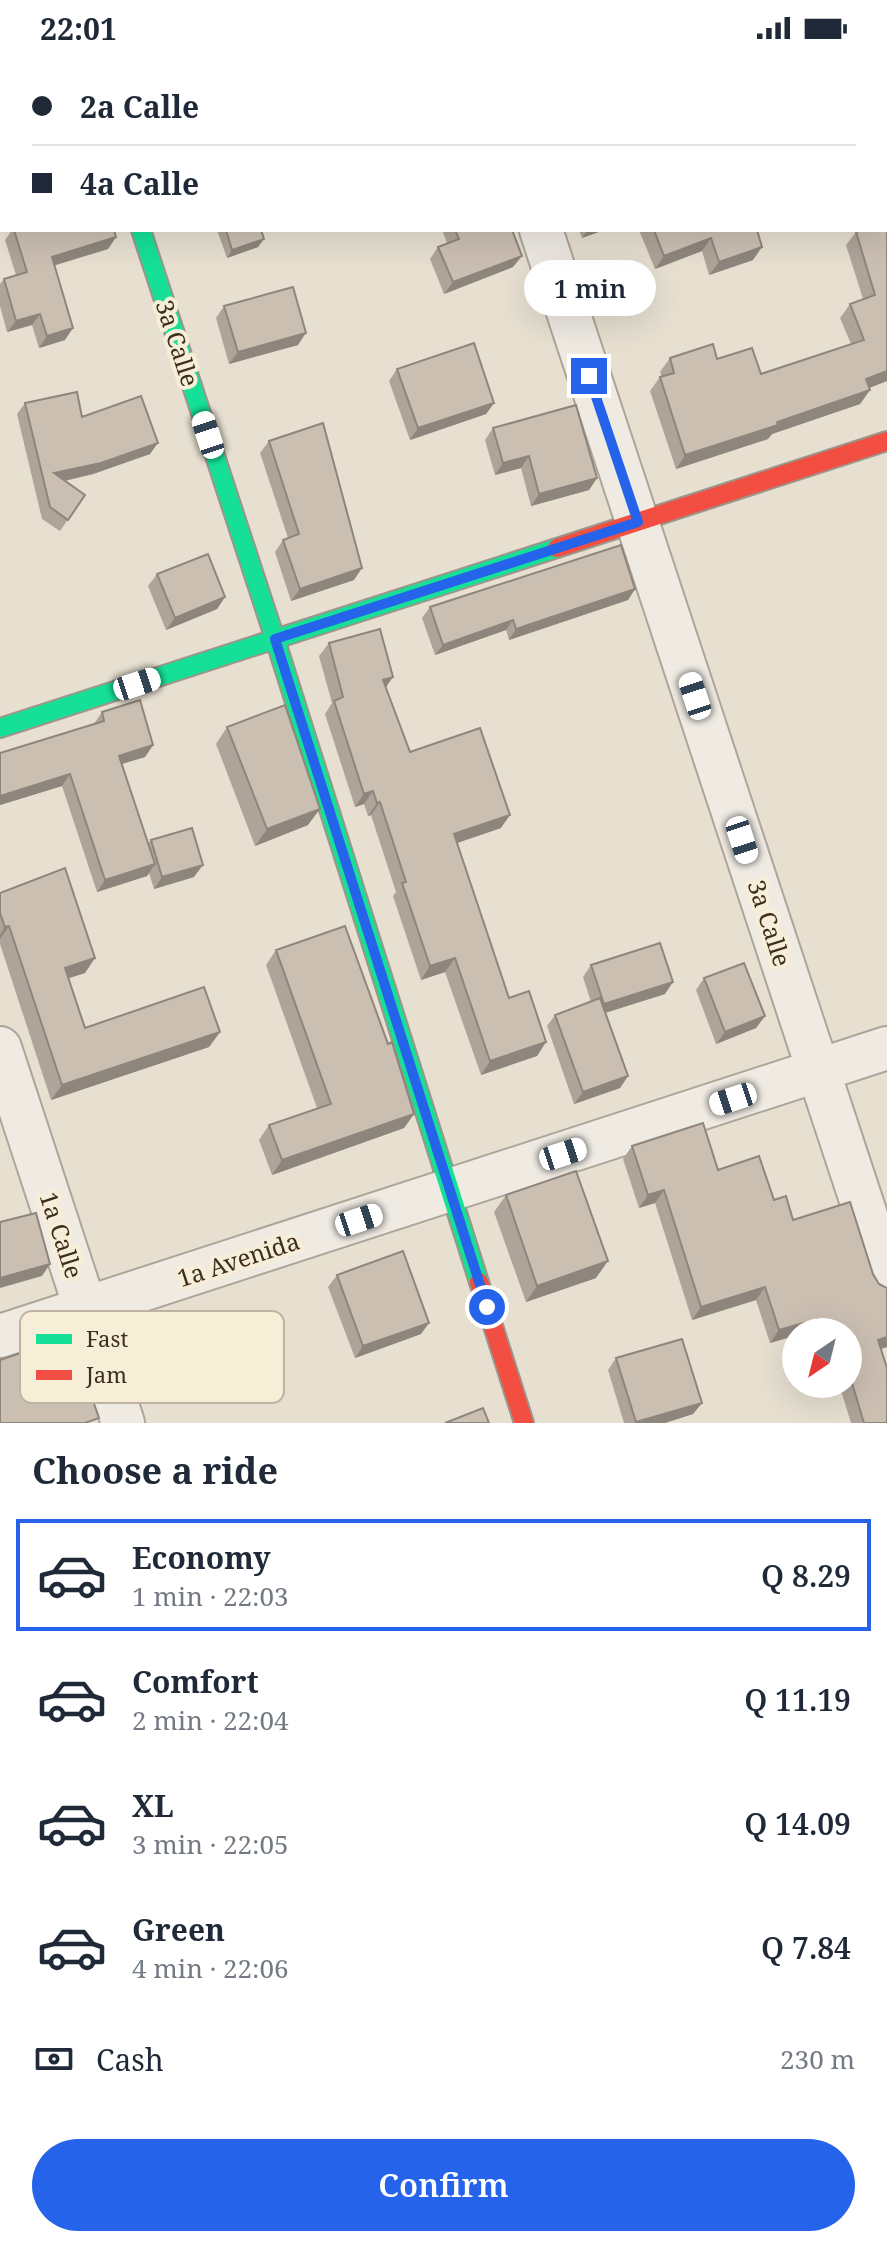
<!DOCTYPE html>
<meta charset="utf-8">
<style>
body{margin:0;font-family:"Noto Serif",serif;background:#f2f2f3;color:#1f2937;height:100vh;display:flex;flex-direction:column;font-size:30px;white-space:nowrap}
*{box-sizing:border-box;margin:0}
p{font-size:26px;color:#747a83}
.icon{flex:none;width:44px;height:44px;fill:none;stroke:currentColor;stroke-width:2;stroke-linecap:round;stroke-linejoin:round}
.map{position:relative;height:1367px;overflow:hidden}
.panel{display:flex;flex-direction:column;background:#fff;flex:1}
.panel>*{flex:none}
.hud{position:absolute;left:0px;top:0px;width:888px;height:176px;box-shadow:0 8px 32px #0002;display:grid;align-content:center;height:176px;padding:0 32px;background:#fff}
.needle{width:52px;rotate:215deg}
.fabs{position:absolute;left:782px;top:1262px;display:grid;gap:16px}
.fabs a{display:grid;place-items:center;width:80px;height:80px;border-radius:50%;background:#fff;box-shadow:0 8px 32px #0002;font-size:40px}
.end{position:absolute;width:36px;height:36px;margin:-18px;border:10px solid #2563eb;background:#fff;box-shadow:0 0 0 4px #fff}
.from{border-radius:50%}
.bubble{position:absolute;height:56px;border-radius:28px;background:#fff;box-shadow:0 8px 32px #0002;font-size:26px;font-weight:600;line-height:56px;text-align:center}
.car{position:absolute;width:24px;height:48px;margin:-24px -12px;border-radius:10px;box-shadow:0 0 6px 2px #0007;background:linear-gradient(#fff 24%,#345 0 40%,#fff 0 76%,#345 0 86%,#fff 0)}
.hud b{display:flex;align-items:center;gap:28px;height:76px;font-size:30px}
.hud b+b{border-top:2px solid #e0e1e3}
.hud i{width:20px;height:20px;background:#1f2937}
ul{padding:0;list-style:none}
li{display:flex;align-items:center;gap:24px;height:112px;margin:0 16px 12px;padding:0 16px;border:4px solid transparent;border-radius:0px}
li div{flex:1}
li b{display:block;font-size:30px}
li em{font-style:normal;font-weight:600}
li.active{border-color:#2563eb}
li>.icon{width:72px;height:72px;stroke-width:1.5}
h2{padding:0 32px;font-size:36px;line-height:96px}
.pay{display:flex;align-items:center;gap:20px;height:88px;padding:0 32px;font-size:30px}
.pay p{margin-inline-start:auto}
.primary-button{display:flex;gap:16px;margin-top:auto;padding:16px 32px}
.primary-button a{flex:1;height:92px;border-radius:48px;background:#2563eb;color:#fff;font-size:32px;font-weight:600;line-height:92px;text-align:center}
.status{display:flex;justify-content:space-between;align-items:center;height:56px;padding:0 40px;background:#fff;direction:ltr}
.status svg{height:22px;fill:currentColor}
.map>svg:first-child{display:block}
.lines{fill:none;stroke-linecap:round;stroke-linejoin:round}
.street-casing{stroke:#ada599;stroke-width:46}
.fast-casing{stroke:#9c958a;stroke-width:22}
.jam-casing{stroke:#9c958a;stroke-width:22}
.street{stroke:#efebe3;stroke-width:42}
.fast{stroke:#16e098;stroke-width:18}
.jam{stroke:#f24e42;stroke-width:18}
.wall{fill:#afa499}
.shaded-wall{fill:#8e867d}
.building{fill:#cbbfb2;stroke:#8e867d;stroke-width:2}
.route{stroke:#2563eb;stroke-width:10}
.labels{text-anchor:middle;dominant-baseline:central;stroke-width:8;stroke-linejoin:round;paint-order:stroke}
.street-label{font-size:24px;fill:#3d2e20;stroke:#f7eed8}
.key{fill:#f7eed8;stroke:#bfb4a1;stroke-width:2}
.key-label{font-size:22px;fill:#3d2e20}
</style>
<div class="status"><b>22:01</b><svg viewBox="0 0 49 12"><path d="M0 12V9h3v3zM5 12V6h3v6zM10 12V3h3v9zM15 12V0h3v12zM26 1h20v11H26zM47 4h2v5h-2z"/></svg></div>
<div class="map">
<svg width="887" height="1367" viewBox="0 0 887 1367">
<rect width="100%" height="100%" fill="#e7e0d1"/>
<g class="lines">
<g class="street-casing">
<path id="street" d="M84,0L85,2
M483,0L484,2
M160,2L166,0
M0,56H2
M541,174L887,1223
M0,992L123,1367
M0,1280L887,992"/>
</g>
<g class="fast-casing">
<path id="fast" d="M141,174L275,583L479,1226
M0,672L557,492"/>
</g>
<g class="jam-casing">
<path id="jam" d="M557,492L887,385
M479,1226L524,1367"/>
</g>
<use href="#street" class="street"/>
<use href="#fast" class="fast"/>
<use href="#jam" class="jam"/>
</g>
<path class="wall" d="M887,166V325L869,332L870,334L860,348L772,378L768,383L676,413L650,335L660,321H662L660,316L670,302L717,303L761,318L851,288L840,262L850,248L863,243L846,189L856,176Z
M12,174H114L116,181L108,193L54,209L65,284L39,292L32,269L7,276L0,250V228L4,223L16,219L5,184Z
M217,174H261L258,191L227,202Z
M442,174H512L513,211L444,238L430,203L438,191L447,187Z
M579,174H604L582,182Z
M639,174H757L753,204L709,219L702,195L655,213Z
M224,250L298,289L229,308L216,262Z
M397,313L494,347L486,358L410,384L389,325Z
M25,347L82,361L150,398L93,418L65,425L85,439L60,475L42,463L17,358Z
M493,372L597,422L589,434L531,450L521,412L495,419L485,384Z
M269,385L354,524L291,545L275,496L283,484L288,482L260,397Z
M157,518L225,541L217,553L166,574L148,530Z
M635,533L628,544L509,584L506,574L435,599L422,562L430,551Z
M329,587L386,632L410,696L501,772L457,787L509,942L546,986L537,1000L481,1019L445,916L421,924L393,840L396,836L371,759L368,760L364,748L355,751L325,658L332,647L319,600Z
M102,656L153,689L145,701L122,708L148,787L151,784L194,821L154,833L149,817L147,820L97,836L62,730L0,749V697L94,668Z
M227,671L308,769L255,790L216,688Z
M0,837L85,917L68,922L85,972L220,976L209,991L51,1044L0,888Z
M276,894L388,988L414,1058L404,1072L272,1119L259,1084L269,1069L317,1052L266,909Z
M591,909L665,938L605,957L628,1020L620,1032L574,1048L547,970L555,959L591,946L583,921Z
M704,922L765,960L756,972L716,988L696,934Z
M632,1090L718,1114L774,1144L793,1164L887,1291L881,1293L887,1367H851L839,1328H848V1276H809L770,1287L756,1244L692,1264L655,1147L639,1152L623,1103Z
M506,1139L596,1222L526,1246L494,1156Z
M337,1219L421,1278L355,1302L328,1231Z
M616,1302L702,1347L693,1358L665,1367H624L608,1314Z"/>
<path class="shaded-wall" d="M24,0H48L43,2H18Z
M588,174H604L582,182Z
M116,181L108,193L43,213L52,201Z
M711,182L702,195L655,213L664,200Z
M264,183L258,191L227,202L232,194Z
M762,191L753,204L709,219L719,206Z
M522,200L513,211L444,238L453,226Z
M40,258L32,269L7,276L16,265Z
M73,272L65,284L39,292L47,280Z
M306,277L298,289L229,308L238,296Z
M887,315V325L856,337L866,323Z
M870,334L860,348L772,378L768,383L676,413L685,399L777,366Z
M494,347L486,358L410,384L418,372Z
M158,387L150,398L93,418L46,429L54,417Z
M529,400L521,412L495,419L503,407Z
M597,422L589,434L531,450L539,438Z
M362,512L354,524L291,545L300,533Z
M635,533L628,544L509,584L516,573Z
M225,541L217,553L166,574L175,562Z
M513,564L506,574L435,599L443,589Z
M393,621L384,634L383,624Z
M153,689L145,701L111,711L119,700Z
M70,718L62,730L0,749V740Z
M373,735L364,748L355,751L364,738Z
M380,746L371,759L368,760L377,747Z
M320,753L308,769L255,790L267,773Z
M510,759L501,772L445,791L454,778Z
M155,808L147,820L97,836L105,824Z
M203,809L194,821L154,833L162,821Z
M9,870L0,883V879L5,871Z
M95,902L85,917L54,927L65,912Z
M455,902L445,916L421,924L430,910Z
M673,926L665,938L595,960L604,948Z
M765,960L756,972L716,988L725,976Z
M220,976L209,991L51,1044L62,1029Z
M546,986L537,1000L481,1019L490,1005Z
M628,1020L620,1032L574,1048L583,1036Z
M414,1058L404,1072L272,1119L282,1104Z
M664,1134L655,1147L639,1152L648,1139Z
M608,1205L596,1222L526,1246L537,1230Z
M50,1208L42,1220L0,1232V1222Z
M765,1231L756,1244L692,1264L701,1251Z
M818,1263L809,1276H796V1279L770,1287L779,1274Z
M429,1267L421,1278L355,1302L363,1290Z
M887,1281V1291L869,1296L878,1284Z
M702,1347L693,1358L665,1367H636Z"/>
<path class="building" d="M0,0H24L18,2H2V8L0,9Z
M312,0H458V1L455,2H312Z
M578,0H611L612,2H573Z
M887,166V315L866,323L870,334L777,366L778,369L685,399L660,321L674,317L670,302L713,288L717,303L752,292L761,318L864,284L850,248L875,239L856,176L862,174H886Z
M14,174H114L116,181L52,201L73,272L47,280L40,258L16,265L4,223L27,216Z
M226,174H261L264,183L232,194Z
M455,174H512L522,200L453,226L438,191L459,183Z
M654,174H757L762,191L719,206L711,182L664,200Z
M293,231L306,277L238,296L224,250Z
M474,287L494,347L418,372L397,313Z
M77,336L82,361L141,340L158,387L101,407L54,417L85,439L68,464L50,451L25,347Z
M576,349L597,422L539,438L529,400L503,407L493,372Z
M323,367L362,512L300,533L283,484L299,478L269,385Z
M621,489L635,533L516,573L513,564L443,589L430,551Z
M208,498L225,541L175,562L157,518Z
M380,573L393,621L383,624L410,696L480,672L510,759L454,778L509,942L529,935L546,986L490,1005L455,902L430,910L402,827L406,826L380,746L377,747L373,735L364,738L334,645L343,641L329,587Z
M140,644L153,689L119,700L155,808L105,824L70,718L0,740V697L104,665L102,656Z
M285,649L320,753L267,773L227,671Z
M192,772L203,809L162,821L151,784Z
M65,812L95,902L65,912L85,972L204,931L220,976L62,1029L9,870L5,871L0,857V837Z
M345,870L388,988L392,986L414,1058L282,1104L269,1069L331,1048L276,894Z
M660,887L673,926L604,948L591,909Z
M744,907L765,960L725,976L704,922Z
M600,942L628,1020L583,1036L555,959Z
M703,1067L718,1114L759,1100L774,1144L786,1140L793,1164L850,1146L873,1218L879,1228L887,1232V1281L878,1284L887,1312V1367H864L848,1314V1276H822L818,1263L779,1274L765,1231L701,1251L664,1134L648,1139L632,1090Z
M576,1115L608,1205L537,1230L506,1139Z
M36,1157L50,1208L0,1222V1166Z
M403,1195L429,1267L363,1290L337,1219Z
M70,1280L99,1362L85,1367H0V1304Z
M682,1283L702,1347L636,1366L616,1302Z
M483,1352L489,1367H445Z"/>
<g class="lines">
<path class="route" d="M487,1251L275,583L638,466L589,320"/>
</g>
<g class="labels">
<g class="street-label">
<text transform="translate(178 287) rotate(72)">3a Calle</text>
<text transform="translate(770 867) rotate(72)">3a Calle</text>
<text transform="translate(62 1179) rotate(72)">1a Calle</text>
<text transform="translate(238 1203) rotate(-18)">1a Avenida</text>
</g>
</g>
<rect x="20" y="1255" width="264" height="92" rx="12" class="key"/>
<rect x="36" y="1278" width="36" height="10" fill="#16e098"/>
<rect x="36" y="1314" width="36" height="10" fill="#f24e42"/>
<g class="key-label">
<text x="86" y="1291">Fast</text>
<text x="86" y="1327">Jam</text>
</g>
</svg>
<div class="fabs">
<a><svg class="needle" viewBox="-14 -14 28 28"><path d="M0-13l5 13h-10z" fill="#e53935"/><path d="M0 13l5-13h-10z" fill="#747a83"/></svg></a>
</div>
<i class="end from" style="left:487px;top:1251px"></i>
<i class="end" style="left:589px;top:320px"></i>
<div class="bubble" style="left:524px;top:204px;width:132px">1 min</div>
<i class="car" style="left:208px;top:379px;rotate:342deg"></i>
<i class="car" style="left:137px;top:628px;rotate:72deg"></i>
<i class="car" style="left:695px;top:640px;rotate:342deg"></i>
<i class="car" style="left:742px;top:784px;rotate:162deg"></i>
<i class="car" style="left:733px;top:1043px;rotate:252deg"></i>
<i class="car" style="left:563px;top:1098px;rotate:72deg"></i>
<i class="car" style="left:359px;top:1164px;rotate:72deg"></i>
<div class="hud">
<b><i class="from"></i>2a Calle</b>
<b><i></i>4a Calle</b>
</div>
</div>
<section class="panel">
<h2>Choose a ride</h2>
<ul>
<li class="active"><svg class="icon" aria-label="car" viewBox="0 0 24 24"><path d="M5 17H2v-5l4-1 3-4h7l3 4 3 1v5h-3M9 17h6M6 11h13"/><circle cx="7" cy="17" r="2"/><circle cx="17" cy="17" r="2"/></svg><div><b>Economy</b><p>1 min · 22:03</p></div><em>Q 8.29</em></li>
<li><svg class="icon" aria-label="car" viewBox="0 0 24 24"><path d="M5 17H2v-5l4-1 3-4h7l3 4 3 1v5h-3M9 17h6M6 11h13"/><circle cx="7" cy="17" r="2"/><circle cx="17" cy="17" r="2"/></svg><div><b>Comfort</b><p>2 min · 22:04</p></div><em>Q 11.19</em></li>
<li><svg class="icon" aria-label="car" viewBox="0 0 24 24"><path d="M5 17H2v-5l4-1 3-4h7l3 4 3 1v5h-3M9 17h6M6 11h13"/><circle cx="7" cy="17" r="2"/><circle cx="17" cy="17" r="2"/></svg><div><b>XL</b><p>3 min · 22:05</p></div><em>Q 14.09</em></li>
<li><svg class="icon" aria-label="car" viewBox="0 0 24 24"><path d="M5 17H2v-5l4-1 3-4h7l3 4 3 1v5h-3M9 17h6M6 11h13"/><circle cx="7" cy="17" r="2"/><circle cx="17" cy="17" r="2"/></svg><div><b>Green</b><p>4 min · 22:06</p></div><em>Q 7.84</em></li>
</ul>
<div class="pay"><svg class="icon" aria-label="cash" viewBox="0 0 24 24"><path d="M3 7h18v10H3z"/><circle cx="12" cy="12" r="2"/></svg>Cash<p>230 m</p></div>
<div class="primary-button"><a>Confirm</a></div>
</section>
